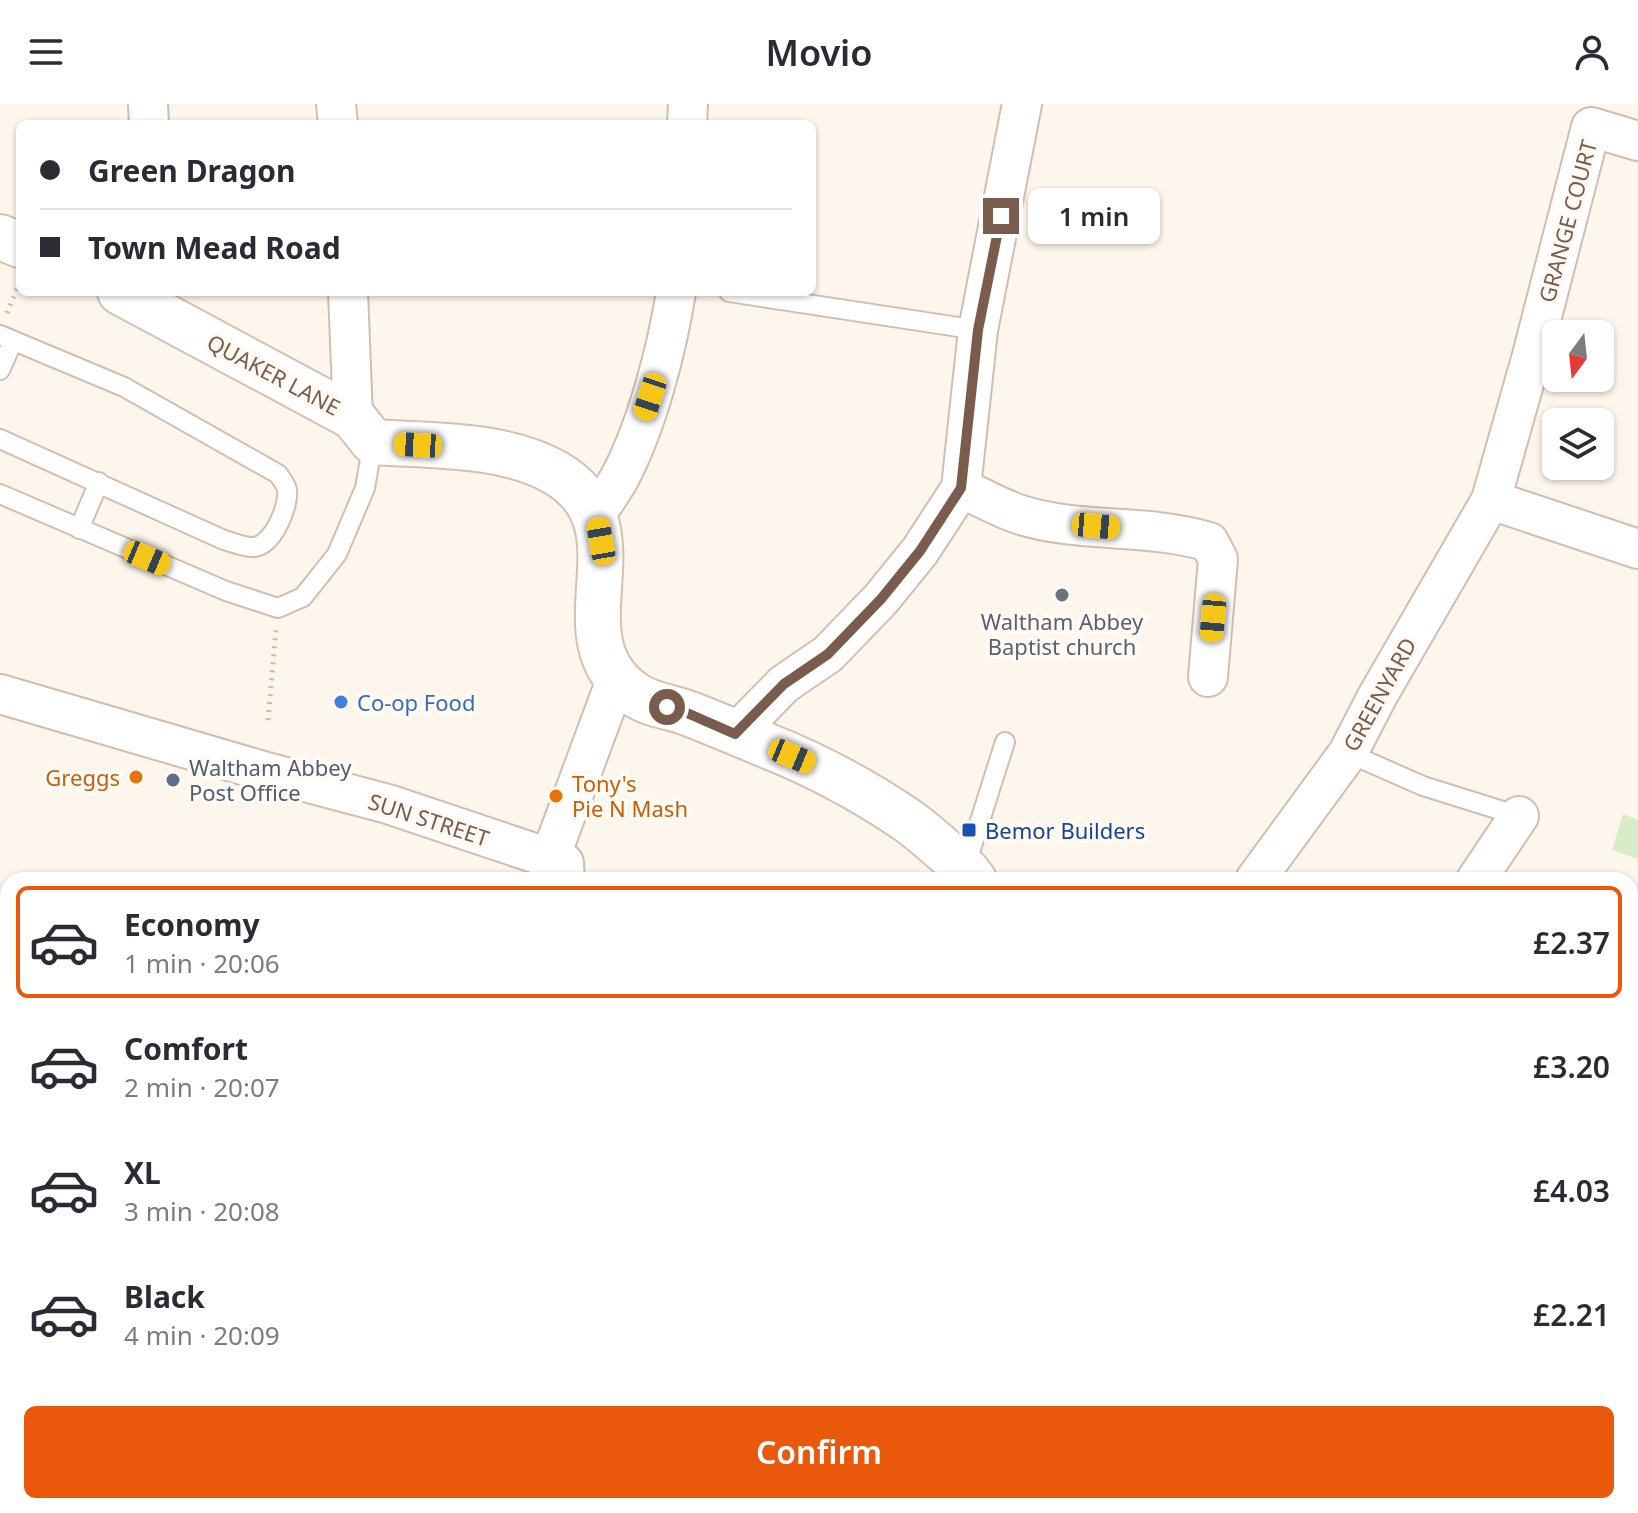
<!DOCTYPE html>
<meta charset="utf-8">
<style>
body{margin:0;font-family:"Noto Sans",sans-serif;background:#f7f7f7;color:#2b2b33;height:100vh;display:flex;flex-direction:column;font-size:30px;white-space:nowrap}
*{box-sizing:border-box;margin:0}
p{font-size:26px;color:#7c7c81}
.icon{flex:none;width:44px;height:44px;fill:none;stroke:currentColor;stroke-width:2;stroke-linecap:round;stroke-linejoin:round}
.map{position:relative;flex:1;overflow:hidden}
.side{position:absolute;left:0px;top:768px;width:1638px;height:642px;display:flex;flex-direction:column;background:#fff;border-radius:24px 24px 0 0;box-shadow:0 2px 6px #0004}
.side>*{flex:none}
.guide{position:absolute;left:16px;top:16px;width:800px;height:176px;border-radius:12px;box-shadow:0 2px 6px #0004;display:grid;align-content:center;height:176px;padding:0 24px;background:#fff}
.needle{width:52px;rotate:195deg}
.tools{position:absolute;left:1542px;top:216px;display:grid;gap:16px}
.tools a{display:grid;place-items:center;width:72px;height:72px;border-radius:12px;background:#fff;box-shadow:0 2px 6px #0004;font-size:40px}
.end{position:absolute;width:36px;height:36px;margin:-18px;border:10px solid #7a5c4d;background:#fff;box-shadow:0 0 0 4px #fff}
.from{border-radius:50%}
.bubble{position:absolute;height:56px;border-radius:12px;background:#fff;box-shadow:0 2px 6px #0004;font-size:26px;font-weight:600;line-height:56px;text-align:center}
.car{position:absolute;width:24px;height:48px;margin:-24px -12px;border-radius:10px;box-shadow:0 0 6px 2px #0007;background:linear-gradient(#f5c518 24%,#345 0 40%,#f5c518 0 76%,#345 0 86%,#f5c518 0)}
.guide b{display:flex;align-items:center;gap:28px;height:76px;font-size:30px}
.guide b+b{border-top:2px solid #e1e1e2}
.guide i{width:20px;height:20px;background:#2b2b33}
ul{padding:14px 0 0;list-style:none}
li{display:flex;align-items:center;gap:24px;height:112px;margin:0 16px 12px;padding:0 8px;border:4px solid transparent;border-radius:12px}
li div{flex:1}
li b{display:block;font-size:30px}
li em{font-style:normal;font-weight:600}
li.active{border-color:#ea580c}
li>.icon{width:72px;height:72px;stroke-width:1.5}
.primary-button{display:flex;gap:16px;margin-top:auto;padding:16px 24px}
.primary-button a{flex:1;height:92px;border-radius:12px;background:#ea580c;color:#fff;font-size:32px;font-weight:600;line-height:92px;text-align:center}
header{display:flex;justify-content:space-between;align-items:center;height:104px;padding:0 24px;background:#fff;font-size:36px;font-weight:600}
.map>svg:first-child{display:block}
.green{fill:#d8ecc9}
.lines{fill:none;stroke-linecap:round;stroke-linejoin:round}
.stream{stroke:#a5d3da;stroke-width:10}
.lane-casing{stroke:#d1beb0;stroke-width:22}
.street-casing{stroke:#d1beb0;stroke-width:42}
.secondary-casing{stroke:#d6c0b0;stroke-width:48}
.path{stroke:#d9b8a5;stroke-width:5;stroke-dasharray:2 6;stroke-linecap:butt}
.lane{stroke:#fff;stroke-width:18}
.street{stroke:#fff;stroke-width:38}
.secondary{stroke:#fff;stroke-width:44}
.route{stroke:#7a5c4d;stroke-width:10}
.worship-dot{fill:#6b7280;stroke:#fffaf3;stroke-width:3}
.shop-dot{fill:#3f7fe0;stroke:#fffaf3;stroke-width:3}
.food-dot{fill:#e8710a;stroke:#fffaf3;stroke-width:3}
.service-dot{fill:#5c6f8a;stroke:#fffaf3;stroke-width:3}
.transit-dot{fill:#1a4fb4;stroke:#fffaf3;stroke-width:3}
.labels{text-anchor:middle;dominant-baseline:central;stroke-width:8;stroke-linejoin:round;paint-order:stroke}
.street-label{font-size:22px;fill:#7a5c4d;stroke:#fffaf3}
.worship-label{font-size:22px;fill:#5b616d;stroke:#fffaf3}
.shop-label{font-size:22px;fill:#366cbe;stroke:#fffaf3;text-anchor:start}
.service-label{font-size:22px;fill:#4e5e75;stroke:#fffaf3;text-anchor:start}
.food-label{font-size:22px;fill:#c56008;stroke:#fffaf3;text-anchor:end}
.transit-label{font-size:22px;fill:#164399;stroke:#fffaf3;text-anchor:start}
</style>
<header><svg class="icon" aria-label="menu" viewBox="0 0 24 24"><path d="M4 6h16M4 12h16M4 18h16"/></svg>Movio<svg class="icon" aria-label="person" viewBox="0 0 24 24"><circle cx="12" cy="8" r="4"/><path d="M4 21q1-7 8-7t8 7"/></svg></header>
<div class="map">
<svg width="1638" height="1409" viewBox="0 0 1638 1409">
<rect width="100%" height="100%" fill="#fdf6ec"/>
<path class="green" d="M1623,710L1638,716V755L1612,746Z
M0,905L8,908V1402H597L596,1409H0Z
M800,1402H922L924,1409H799Z"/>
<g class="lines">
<path class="stream" d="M1630,1050L1638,1051"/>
<g class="lane-casing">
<path id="lane" d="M729,188L978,226
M0,231L124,283L278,370C282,376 286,380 287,386C289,403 273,441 254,443C245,444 232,438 224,436L0,335
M0,266L13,237
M0,390L226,487L278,504L303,493L337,450L365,384L373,338
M79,425L99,378
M1348,649L1423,682L1519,712
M965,764L1005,638
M0,800L8,802
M0,869L8,871"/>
</g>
<g class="street-casing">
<path id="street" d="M148,0L149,20
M336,0L338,20
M687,20L688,0
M348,188L353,313
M961,384C979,392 998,403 1018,410C1078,430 1148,419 1209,438L1218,455L1208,573
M1491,396L1638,445
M596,410C604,398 613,386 620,373C647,322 667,245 676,188
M0,590L263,667L388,700L564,759L565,776
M735,630L784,580L828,550L881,495L920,447L961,384L978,226L1022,0
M550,754L617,573
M1255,776L1348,649L1378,591L1491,396L1531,255L1591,23L1638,37
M1476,776L1519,712
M1185,1409V1402"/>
</g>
<g class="secondary-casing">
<path id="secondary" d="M0,133L20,141
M120,188L353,313L373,338C431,342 505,339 556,369C650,424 552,532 633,589C650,602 671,602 690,610C716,620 742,631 768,642C816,661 864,687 907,716C928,731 948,750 967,767L974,776
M1630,1316L1638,1317"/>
</g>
<path class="path" d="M7,209L20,178
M268,616L276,526
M0,1055L8,1073
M0,1245L8,1247
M0,1332L8,1329
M0,1370L8,1372
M120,1402L147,1409
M891,1409L893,1402
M1482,1409L1483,1402"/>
<use href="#lane" class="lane"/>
<use href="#street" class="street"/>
<use href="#secondary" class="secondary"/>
</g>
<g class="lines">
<path class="route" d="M667,603L687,609L735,630L784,580L828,550L881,495L920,447L961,384L978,226L1001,112"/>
</g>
<circle class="worship-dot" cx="1062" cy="491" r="8"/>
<circle class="shop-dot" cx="341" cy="598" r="8"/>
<g class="food-dot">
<circle cx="136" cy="673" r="8"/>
<circle cx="556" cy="692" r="8"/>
</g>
<circle class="service-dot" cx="173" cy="676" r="8"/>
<rect class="transit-dot" x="961" y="718" width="16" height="16" rx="4"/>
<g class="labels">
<g class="street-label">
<text transform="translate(1567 117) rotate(-75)">GRANGE COURT</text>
<text transform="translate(274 270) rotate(28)">QUAKER LANE</text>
<text transform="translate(1379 590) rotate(-61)">GREENYARD</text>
<text transform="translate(429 715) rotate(18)">SUN STREET</text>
</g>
<g class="worship-label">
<text x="1062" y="517">Waltham Abbey<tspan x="1062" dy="25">Baptist church</tspan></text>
</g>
<g class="shop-label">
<text x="357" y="598">Co-op Food</text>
</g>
<g class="service-label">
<text x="189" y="663">Waltham Abbey<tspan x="189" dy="25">Post Office</tspan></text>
</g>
<g class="food-label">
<text x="120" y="673">Greggs</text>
<text x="572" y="679" text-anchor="start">Tony's<tspan x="572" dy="25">Pie N Mash</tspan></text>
</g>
<g class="transit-label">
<text x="985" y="726">Bemor Builders</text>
</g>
</g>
</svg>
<div class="tools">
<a><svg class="needle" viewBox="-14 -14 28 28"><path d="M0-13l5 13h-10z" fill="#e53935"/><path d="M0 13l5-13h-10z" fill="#7c7c81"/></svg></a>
<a><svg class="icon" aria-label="layers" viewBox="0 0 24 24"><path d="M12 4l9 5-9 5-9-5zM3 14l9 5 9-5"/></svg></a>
</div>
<i class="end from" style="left:667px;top:603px"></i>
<i class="end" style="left:1001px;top:112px"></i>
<div class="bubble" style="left:1028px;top:84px;width:132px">1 min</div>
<i class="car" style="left:650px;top:293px;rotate:198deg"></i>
<i class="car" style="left:418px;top:341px;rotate:273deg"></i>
<i class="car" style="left:1096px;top:422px;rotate:95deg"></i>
<i class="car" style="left:601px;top:437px;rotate:350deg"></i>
<i class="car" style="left:147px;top:454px;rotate:113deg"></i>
<i class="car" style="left:1213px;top:514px;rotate:185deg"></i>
<i class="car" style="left:792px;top:652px;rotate:113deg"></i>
<div class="guide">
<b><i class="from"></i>Green Dragon</b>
<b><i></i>Town Mead Road</b>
</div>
<section class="side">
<ul>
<li class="active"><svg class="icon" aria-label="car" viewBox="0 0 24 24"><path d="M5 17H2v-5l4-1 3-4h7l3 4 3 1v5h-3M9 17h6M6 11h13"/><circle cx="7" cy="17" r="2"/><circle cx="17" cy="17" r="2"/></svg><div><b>Economy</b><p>1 min · 20:06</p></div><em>£2.37</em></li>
<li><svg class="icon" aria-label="car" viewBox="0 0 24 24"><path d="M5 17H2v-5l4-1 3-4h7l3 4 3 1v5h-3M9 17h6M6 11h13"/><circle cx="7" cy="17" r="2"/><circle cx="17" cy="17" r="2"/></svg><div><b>Comfort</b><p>2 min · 20:07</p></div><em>£3.20</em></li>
<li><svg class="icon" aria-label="car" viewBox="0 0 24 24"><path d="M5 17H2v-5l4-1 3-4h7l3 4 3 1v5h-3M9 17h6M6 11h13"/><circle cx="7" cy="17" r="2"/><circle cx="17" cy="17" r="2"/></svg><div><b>XL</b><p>3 min · 20:08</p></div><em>£4.03</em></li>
<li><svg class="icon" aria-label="car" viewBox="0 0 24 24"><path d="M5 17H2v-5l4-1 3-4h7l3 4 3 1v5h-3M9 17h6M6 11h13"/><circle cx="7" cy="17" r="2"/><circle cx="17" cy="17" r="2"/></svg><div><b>Black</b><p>4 min · 20:09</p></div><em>£2.21</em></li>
</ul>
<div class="primary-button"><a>Confirm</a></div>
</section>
</div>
